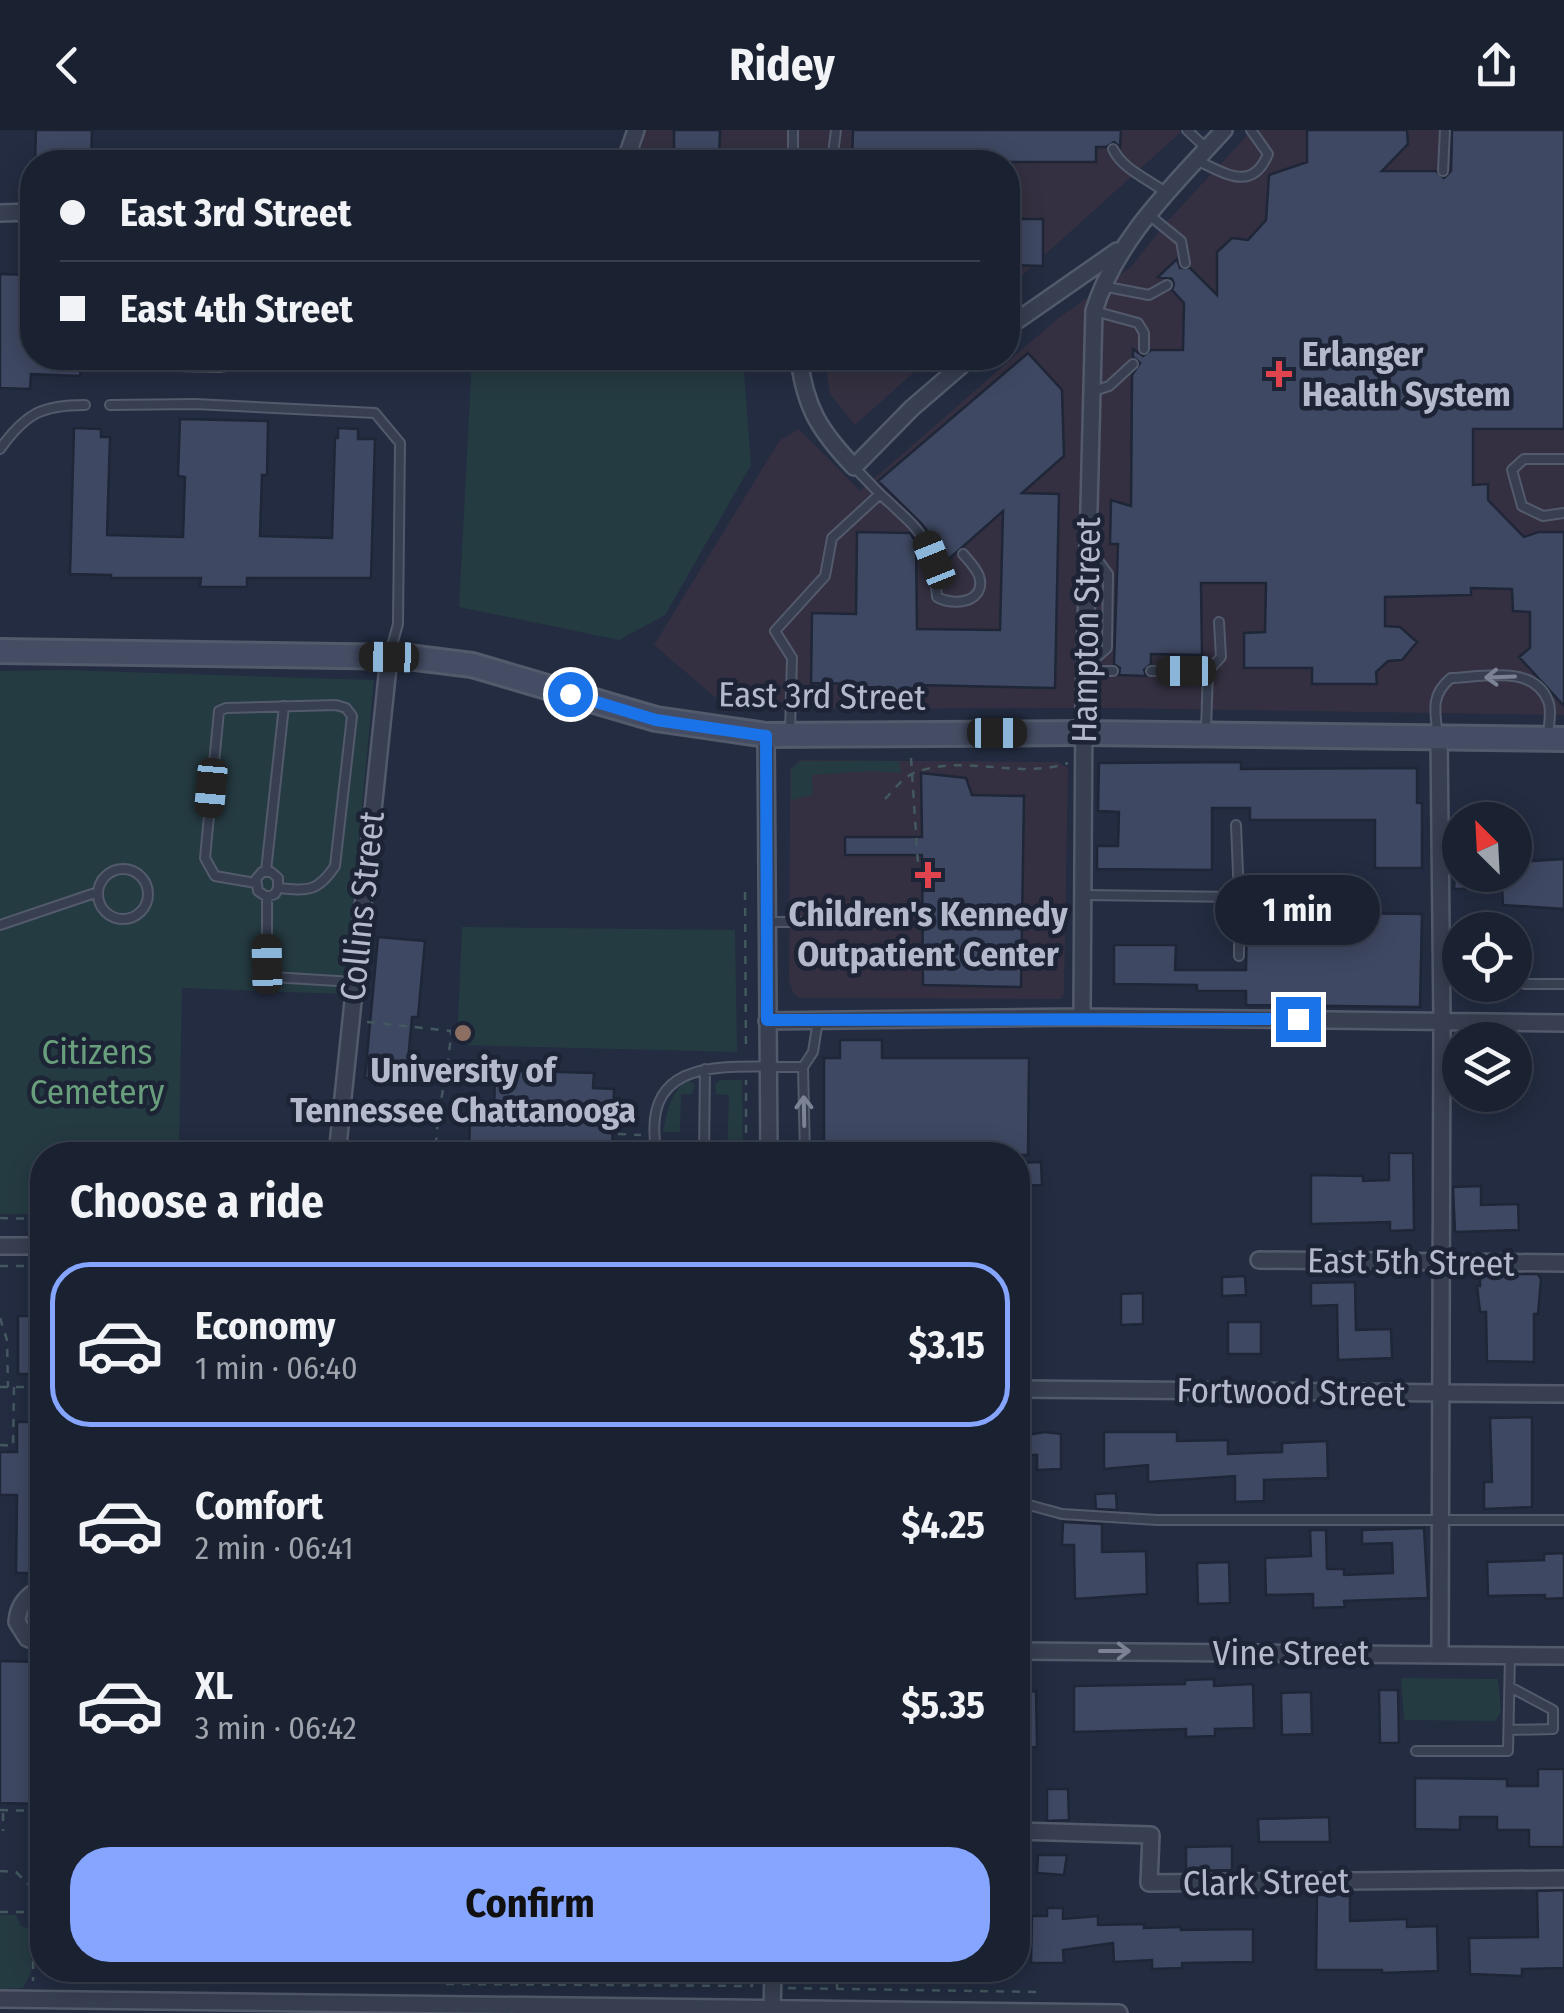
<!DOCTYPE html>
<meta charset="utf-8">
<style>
body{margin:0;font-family:"Fira Sans Condensed",sans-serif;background:#232939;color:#f1f3f6;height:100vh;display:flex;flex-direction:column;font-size:38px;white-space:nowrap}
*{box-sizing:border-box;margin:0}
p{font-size:32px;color:#9fa3ab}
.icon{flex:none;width:55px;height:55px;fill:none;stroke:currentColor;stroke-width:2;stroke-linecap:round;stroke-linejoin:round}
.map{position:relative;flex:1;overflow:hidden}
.side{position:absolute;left:30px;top:1012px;width:1000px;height:840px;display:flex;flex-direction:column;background:#1a2131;border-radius:40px;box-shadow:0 5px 25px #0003,0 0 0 2px #383e4d}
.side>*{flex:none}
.banner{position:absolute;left:20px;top:20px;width:1000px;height:220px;border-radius:40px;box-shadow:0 5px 25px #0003,0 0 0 2px #383e4d;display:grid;align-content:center;height:220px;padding:0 40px;background:#1a2131}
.needle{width:65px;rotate:336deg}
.buttons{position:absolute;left:1442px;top:672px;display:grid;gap:20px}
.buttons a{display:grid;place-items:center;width:90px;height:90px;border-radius:50%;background:#1a2131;box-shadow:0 5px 25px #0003,0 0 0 2px #383e4d;font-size:50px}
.end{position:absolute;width:45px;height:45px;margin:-22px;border:12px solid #1a73e8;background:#fff;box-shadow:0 0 0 5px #fff}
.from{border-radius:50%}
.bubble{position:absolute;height:70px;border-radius:35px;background:#1a2131;box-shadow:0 5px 25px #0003,0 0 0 2px #383e4d;font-size:32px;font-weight:700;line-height:70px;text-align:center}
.car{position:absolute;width:30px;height:60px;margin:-30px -15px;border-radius:12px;box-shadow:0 0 8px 2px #0007;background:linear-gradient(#222 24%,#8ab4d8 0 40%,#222 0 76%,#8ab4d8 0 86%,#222 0)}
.banner b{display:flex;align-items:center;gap:35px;height:95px;font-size:38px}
.banner b+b{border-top:2px solid #383e4d}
.banner i{width:25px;height:25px;background:#f1f3f6}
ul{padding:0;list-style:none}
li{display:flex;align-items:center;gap:30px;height:165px;margin:0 20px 15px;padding:0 20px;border:5px solid transparent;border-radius:40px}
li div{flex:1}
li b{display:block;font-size:38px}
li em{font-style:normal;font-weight:700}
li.active{border-color:#85a5ff}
li>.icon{width:90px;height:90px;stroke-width:1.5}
h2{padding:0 40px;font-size:45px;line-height:120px}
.primary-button{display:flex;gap:20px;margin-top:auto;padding:20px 40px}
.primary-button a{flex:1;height:115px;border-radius:40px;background:#85a5ff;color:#111;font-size:40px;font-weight:700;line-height:115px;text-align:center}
header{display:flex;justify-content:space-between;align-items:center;height:130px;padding:0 40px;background:#1a2131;font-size:45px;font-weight:700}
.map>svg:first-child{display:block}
.medical{fill:#343041}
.green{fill:#253b42}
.building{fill:#3f4862;stroke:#1e2638;stroke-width:2.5}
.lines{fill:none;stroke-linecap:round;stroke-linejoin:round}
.lane-casing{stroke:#525a6b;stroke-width:12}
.street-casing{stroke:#525a6b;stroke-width:20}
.secondary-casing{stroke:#525a6b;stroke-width:28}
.path{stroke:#43585f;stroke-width:2.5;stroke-dasharray:8 8;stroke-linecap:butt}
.lane{stroke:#373f51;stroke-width:8}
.street{stroke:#373f51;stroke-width:15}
.secondary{stroke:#454d64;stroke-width:22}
.oneway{stroke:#7c8394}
.route{stroke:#1a73e8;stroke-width:12}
.health-dot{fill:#e0444e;stroke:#1c2436;stroke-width:4}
.education-dot{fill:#8d6e63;stroke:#1c2436;stroke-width:4}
.labels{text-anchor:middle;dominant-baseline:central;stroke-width:9;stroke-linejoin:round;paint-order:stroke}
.poi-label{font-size:35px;font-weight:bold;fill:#b4bacb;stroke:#1c2436}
.street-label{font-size:35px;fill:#b4bacb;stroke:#1c2436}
.park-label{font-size:35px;fill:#699e7c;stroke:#1c2436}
</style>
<header><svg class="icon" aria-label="back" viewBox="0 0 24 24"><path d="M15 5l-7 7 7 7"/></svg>Ridey<svg class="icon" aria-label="share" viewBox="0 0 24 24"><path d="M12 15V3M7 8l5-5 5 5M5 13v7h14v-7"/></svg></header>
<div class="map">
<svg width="1564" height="1883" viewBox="0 0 1564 1883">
<rect width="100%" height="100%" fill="#232c41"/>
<path class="medical" d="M644,0H1179L1181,2L1008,158V32H640Z
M1252,0H1564V585L1109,578L775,579L716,568L654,515L780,310L799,299L860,361L1057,189L1131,137L1164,95Z
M825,228H930L855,295L830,264Z
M800,630L1058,632L1068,638L1064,864L1061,869L799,868L793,862L789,850L790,640Z"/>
<path class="green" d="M472,228H743L751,335L665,485L619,510L459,477Z
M63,540L374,550L347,836L343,864L182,858L179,1025H42V1084H0V541Z
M801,631H899L901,643L872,641L812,645L813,665L791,670V639Z
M462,797L735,800L737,922L457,915Z
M689,950L695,955L692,964H681L680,1002H663C667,983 671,959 689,950Z
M720,950H742L743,1025H727L729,965L716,964L715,955Z
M1401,1548L1498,1549L1501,1582L1495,1591L1404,1590Z
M0,1785H16L21,1796L31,1799V1843L23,1858L0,1859Z"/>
<path class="building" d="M36,0H92L91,32H35Z
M674,0H720L719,32H674Z
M853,0H1121L1120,17L1114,12L1106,17H1096V32H852Z
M1307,0H1407L1408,14L1382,41H1436L1444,48L1451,41L1452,0H1564V299H1473V355L1488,354V370L1524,407L1538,402H1564V576L1519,527L1530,518V482L1513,481L1512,459L1471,458V465L1385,467V496L1400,497L1417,512L1402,530L1388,531L1376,542L1377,554H1312V538H1244V503L1265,502L1266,453H1201L1202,525L1151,524V534L1144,540L1146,546L1119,545L1120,538L1114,534L1118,414H1110L1111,370L1131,376L1132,245L1140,233L1133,227V219L1143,226L1151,220H1183L1184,173L1172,160L1174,154L1172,149L1158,147L1177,129L1180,138H1190L1217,165V122L1232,108L1248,110L1266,90L1269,45L1307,32Z
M1008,89H1043V136L1008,135Z
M0,144L32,145V228H81L80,246L31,244L30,259L0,258Z
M1028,223L1062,260L1064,326L1022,363L1059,364L1055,558L917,555V567L862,566V554L811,553L812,483L856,484L857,402L910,403L916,412L917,499L1000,500L1003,381L949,429L921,393L878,351Z
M180,289L268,291L267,345H262L260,406L332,408L335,308H338V298L358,299V309H375L371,448H247V457H200L201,448H111V445L70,444L74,298L101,299V307H110L107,405L183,407L185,347L178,346Z
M1241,632V639L1417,638V673H1422V738H1375V690H1250V678H1212V740L1097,739V716H1118L1119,682L1098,681L1099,633Z
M921,643L966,648L972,665L1024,666L1021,857L923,855L922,725H845V707H922Z
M1564,729V779L1503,775L1502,758L1454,759L1455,745H1515V732Z
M1247,782L1422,784L1420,877L1246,875V861H1197V855L1114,854V815H1176L1175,840H1246Z
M378,807L425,811L418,887H412L406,952L365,948Z
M840,910H882V928H1029L1028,1025H824V928H840Z
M495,940L594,943L593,958L614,959L612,1025H469L470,986L494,987Z
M1389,1023H1413L1414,1100L1390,1101V1092L1311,1094V1045L1363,1046V1051L1389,1050Z
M1041,1032L1042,1055L1018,1056V1033Z
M1481,1056V1075L1518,1074L1519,1100L1455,1102L1453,1057Z
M1492,1144H1538L1541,1149L1538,1184H1534V1232L1487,1231L1486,1182H1480L1477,1156H1480V1146H1492Z
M1245,1146L1246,1165L1222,1166V1147Z
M1355,1152L1356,1200L1391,1199L1392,1228L1338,1230L1337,1175L1311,1176V1153Z
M1143,1163V1194L1121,1195V1164Z
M18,1186H42V1244H18Z
M1228,1192H1261V1224H1228Z
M1532,1287V1377L1484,1379V1352H1492L1490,1288Z
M17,1292H42V1443H16L17,1365H0V1322H17Z
M1045,1302L1061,1304V1339L1037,1340V1325H1028L1027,1305Z
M1104,1302H1177V1311L1228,1310V1324L1282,1322V1313L1327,1311L1328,1348L1264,1350V1371L1235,1372V1346L1148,1352V1335L1104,1339Z
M1116,1363L1117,1380L1096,1379L1095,1364Z
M1063,1392L1102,1394V1422L1146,1421L1147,1464L1075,1469L1074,1415H1062Z
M1424,1398L1428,1468L1344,1471L1345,1477L1313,1478V1464L1266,1465L1265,1428L1311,1426L1310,1400H1326L1327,1439H1344V1445L1393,1443L1392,1413L1362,1414V1400Z
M1564,1423V1468L1545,1469V1465L1488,1466L1487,1432L1544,1430V1424Z
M1229,1432L1230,1473L1198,1474L1197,1433Z
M0,1531L42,1532V1674L0,1673Z
M1214,1549V1556L1253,1554L1254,1598L1215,1599V1606L1186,1607V1599L1074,1602V1556L1185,1554V1550Z
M1379,1560H1398L1399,1613H1380Z
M1036,1561L1037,1617L1018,1618V1562Z
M1311,1562L1312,1604L1282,1605L1281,1563Z
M1538,1639H1564V1717H1529V1700H1497V1687H1460V1700L1415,1699V1648L1507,1649V1656H1538Z
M1047,1659H1068L1069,1690L1047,1691Z
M1329,1687L1330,1712H1259L1258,1689Z
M1232,1716V1740L1186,1741V1717Z
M1038,1725H1067L1064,1745L1037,1743Z
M1564,1760V1838L1522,1839V1846L1470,1844L1469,1808L1538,1807L1537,1761Z
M1350,1764V1791L1407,1789V1797L1437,1796L1438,1841L1382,1843V1840H1316L1317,1765Z
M1047,1778H1063V1789L1098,1786V1795L1144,1794V1798L1181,1797V1800L1253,1799V1832L1182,1833V1838L1152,1839V1830L1114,1832L1113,1813L1063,1820L1064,1833H1031L1032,1786H1047Z"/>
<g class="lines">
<g class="lane-casing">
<path id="lane" d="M1187,0L1205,17
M1113,19C1122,39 1150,50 1168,64
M1196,30C1225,43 1252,63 1268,24L1251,0
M793,32V0
M832,32L836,0
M1443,41L1445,0
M1149,85L1181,111L1185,133
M1102,156L1149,165L1167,155
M1094,181L1138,193L1144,203V219
M117,228L129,235L219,237L233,235L243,228
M1091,262L1109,256L1133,234
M110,275L195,274L375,283L400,313L398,494L390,523
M0,319C26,283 42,275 85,275
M1564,329H1524L1512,340L1522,376L1543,386L1564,383
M854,337L880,364
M1088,535L1107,518L1108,444L1089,418
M1085,541H1113
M1151,541H1208
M1206,600L1208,541L1221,527L1219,492
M790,601L792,528L775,501L825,446L832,408L880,364C923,404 932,407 937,467C954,477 987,472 979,446C976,438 969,431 963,424
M1438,606C1435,582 1430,565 1451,548C1482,547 1534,534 1548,571C1552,580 1549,594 1548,604
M98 764a25 25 0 1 1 50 0a25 25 0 1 1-50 0Z
M266,741L284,576
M256,753L215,746L205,728L219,581L226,578L336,575L346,578L352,586L335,736C318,762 308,761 278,758L275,764L267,767L258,761L256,749L262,742H271L278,748V758
M1084,765L1239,767L1236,695
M267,767V835L272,847L354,852
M767,792H815
M0,795L98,762
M1239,826V767
M1525,854H1564
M803,937L805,1025
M657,1025C637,920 732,938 803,937L813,922L818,890
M704,1025L705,939
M1018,1372L1062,1384L1157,1390H1564
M1509,1600L1553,1599V1580L1510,1557
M1416,1621H1508L1510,1525"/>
</g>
<g class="street-casing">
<path id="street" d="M625,32L636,0
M0,83L32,82
M1008,197L1117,121
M799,228C805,278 820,301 854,337L912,278L970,228
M766,605L769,1025
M1439,607L1442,891L1440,1524
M1082,887L1084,574L1094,181C1116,109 1174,55 1224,0
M767,891L1082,887L1564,893
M337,1025L389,527
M0,1116H42
M1259,1130L1564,1133
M1018,1259L1564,1264
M42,1459C27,1464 18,1476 17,1492L27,1508L42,1514
M1018,1521L1564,1526
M1018,1701L1151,1705L1149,1753L1564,1749
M0,1869L1119,1883
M772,1883L773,1840"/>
</g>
<g class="secondary-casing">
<path id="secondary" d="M0,521L408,527L472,535L656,589L766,605L1084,603L1564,609"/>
</g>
<path class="path" d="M911,628L919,749
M885,669C893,661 903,647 914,643C964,623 1018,650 1068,633
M745,762L746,922
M367,892L451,901C449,943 435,983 436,1025
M618,1004L641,1005
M746,1019V950
M0,1088L42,1089
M0,1136H42
M0,1188L7,1210L8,1257
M0,1257H42
M0,1315L13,1316L14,1257
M0,1680L42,1681
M3,1683V1701
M0,1741L16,1742L33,1759V1851
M0,1782H33
M72,1840L82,1849
M299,1840V1851
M245,1850L256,1840
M446,1853L448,1840
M447,1853L460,1840
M446,1854L752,1856L753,1840
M788,1858L1042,1862
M837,1858V1840"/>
<use href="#lane" class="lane"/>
<use href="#street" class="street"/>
<use href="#secondary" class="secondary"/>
</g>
<defs><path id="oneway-shaft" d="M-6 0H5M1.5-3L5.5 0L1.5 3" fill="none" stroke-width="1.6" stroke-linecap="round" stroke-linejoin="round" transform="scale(2.5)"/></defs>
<g class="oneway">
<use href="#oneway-shaft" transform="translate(1500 547) rotate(178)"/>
<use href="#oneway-shaft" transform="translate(804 981) rotate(-91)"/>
<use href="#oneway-shaft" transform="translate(1115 1521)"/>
</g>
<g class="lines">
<path class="route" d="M570,564L656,590L766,606L767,890L1298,889"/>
</g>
<g class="health-dot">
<path d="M1274 229h10v10h10v10h-10v10h-10v-10h-10v-10h10z"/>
<path d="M923 730h10v10h10v10h-10v10h-10v-10h-10v-10h10z"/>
</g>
<circle class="education-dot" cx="463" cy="903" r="10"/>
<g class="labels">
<g class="poi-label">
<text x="1302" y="224" text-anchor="start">Erlanger<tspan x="1302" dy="40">Health System</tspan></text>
<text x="928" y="784">Children's Kennedy<tspan x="928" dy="40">Outpatient Center</tspan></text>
<text x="463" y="940">University of<tspan x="463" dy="40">Tennessee Chattanooga</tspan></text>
</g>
<g class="street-label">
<text transform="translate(1086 500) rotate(-89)">Hampton Street</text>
<text transform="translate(822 566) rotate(1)">East 3rd Street</text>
<text transform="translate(362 776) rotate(-84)">Collins Street</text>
<text transform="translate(1411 1132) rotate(1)">East 5th Street</text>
<text transform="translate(1291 1262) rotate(1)">Fortwood Street</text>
<text x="1291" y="1523">Vine Street</text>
<text transform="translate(1266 1752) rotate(-1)">Clark Street</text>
</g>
<g class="park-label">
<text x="97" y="922">Citizens<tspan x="97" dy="40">Cemetery</tspan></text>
</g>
</g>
</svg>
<div class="buttons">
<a><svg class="needle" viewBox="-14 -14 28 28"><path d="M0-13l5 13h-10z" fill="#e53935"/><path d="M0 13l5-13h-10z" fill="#9fa3ab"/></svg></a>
<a><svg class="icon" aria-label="locate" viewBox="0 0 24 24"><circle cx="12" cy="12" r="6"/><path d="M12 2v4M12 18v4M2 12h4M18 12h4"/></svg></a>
<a><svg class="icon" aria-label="layers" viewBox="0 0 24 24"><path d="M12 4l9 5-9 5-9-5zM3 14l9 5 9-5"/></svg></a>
</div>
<i class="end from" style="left:570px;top:564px"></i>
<i class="end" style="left:1298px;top:889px"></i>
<div class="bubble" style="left:1215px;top:745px;width:165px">1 min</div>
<i class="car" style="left:934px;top:430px;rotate:338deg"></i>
<i class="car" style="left:389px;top:527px;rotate:271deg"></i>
<i class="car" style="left:1186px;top:541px;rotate:270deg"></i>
<i class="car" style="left:997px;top:603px;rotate:90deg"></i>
<i class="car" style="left:211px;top:658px;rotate:185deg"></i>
<i class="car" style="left:267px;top:834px;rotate:359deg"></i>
<div class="banner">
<b><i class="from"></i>East 3rd Street</b>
<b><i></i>East 4th Street</b>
</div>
<section class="side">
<h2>Choose a ride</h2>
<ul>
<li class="active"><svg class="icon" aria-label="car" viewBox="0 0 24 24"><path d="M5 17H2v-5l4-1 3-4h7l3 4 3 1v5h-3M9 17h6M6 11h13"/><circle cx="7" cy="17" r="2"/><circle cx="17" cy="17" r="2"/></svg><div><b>Economy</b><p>1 min · 06:40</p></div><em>$3.15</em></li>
<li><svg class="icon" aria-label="car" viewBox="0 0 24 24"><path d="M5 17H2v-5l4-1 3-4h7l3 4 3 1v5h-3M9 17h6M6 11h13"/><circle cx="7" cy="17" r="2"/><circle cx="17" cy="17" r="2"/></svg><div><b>Comfort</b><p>2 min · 06:41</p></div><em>$4.25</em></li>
<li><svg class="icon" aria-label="car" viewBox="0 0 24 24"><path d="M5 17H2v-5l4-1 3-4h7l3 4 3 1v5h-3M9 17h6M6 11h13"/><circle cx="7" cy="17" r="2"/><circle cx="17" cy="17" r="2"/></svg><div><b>XL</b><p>3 min · 06:42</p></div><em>$5.35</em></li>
</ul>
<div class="primary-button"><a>Confirm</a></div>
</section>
</div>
